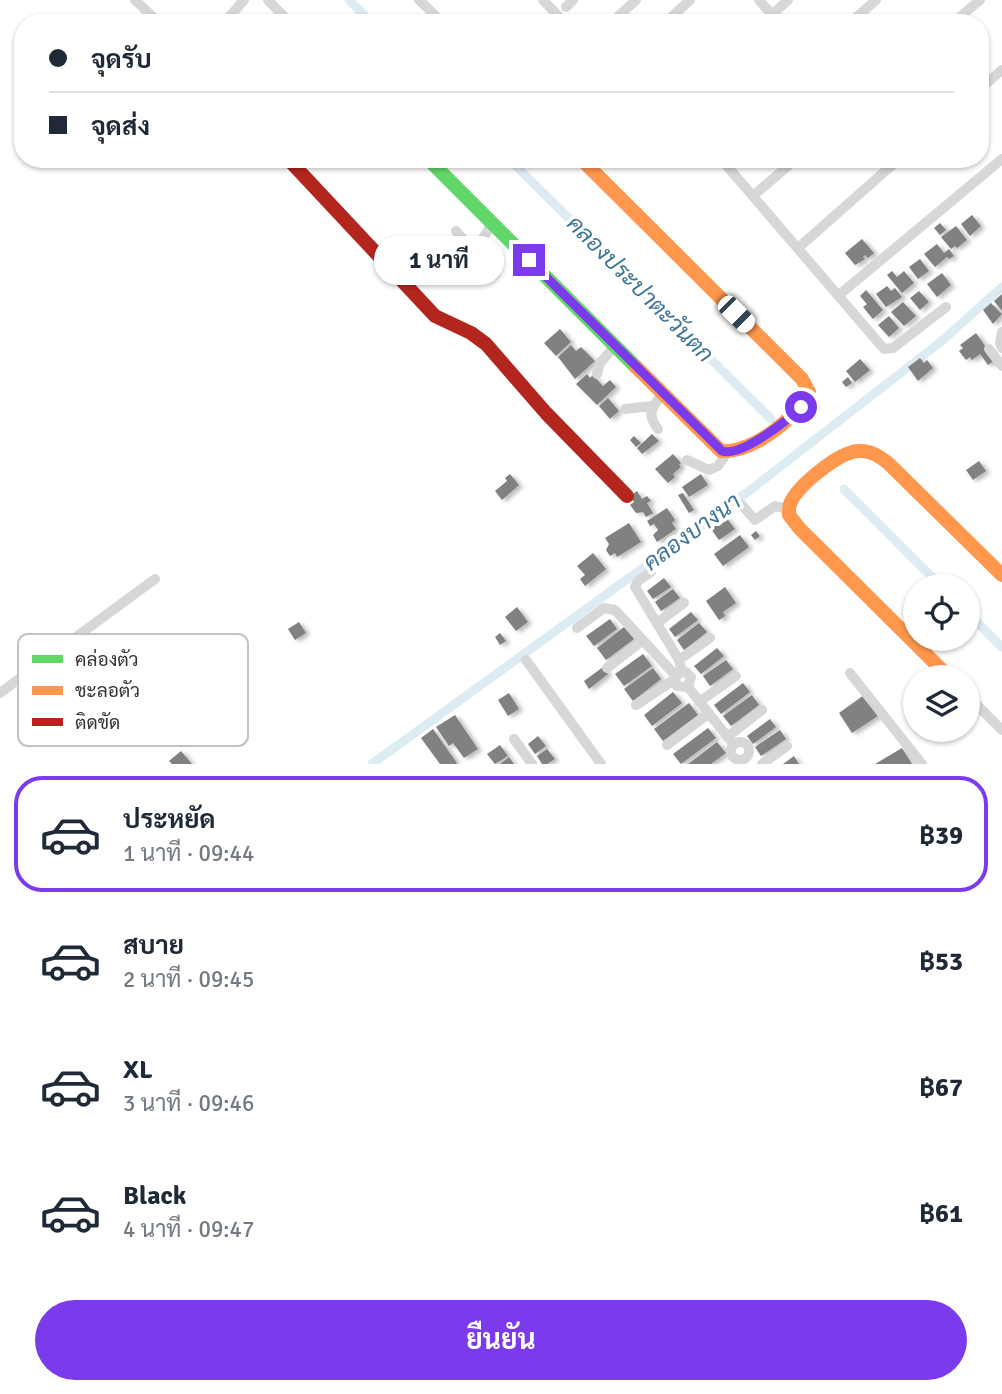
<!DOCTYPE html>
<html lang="th">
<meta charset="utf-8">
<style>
body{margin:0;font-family:Signika,Sarabun,sans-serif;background:#f2f2f3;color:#1f2937;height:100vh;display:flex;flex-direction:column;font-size:26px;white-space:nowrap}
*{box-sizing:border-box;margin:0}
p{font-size:23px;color:#747a83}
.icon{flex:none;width:38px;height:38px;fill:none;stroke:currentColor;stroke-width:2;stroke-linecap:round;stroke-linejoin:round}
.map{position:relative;height:764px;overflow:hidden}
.details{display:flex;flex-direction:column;background:#fff;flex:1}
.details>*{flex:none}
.hud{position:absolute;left:14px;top:14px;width:975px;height:154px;border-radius:28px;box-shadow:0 2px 5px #0004;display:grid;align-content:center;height:154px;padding:0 35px;background:#fff}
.fabs{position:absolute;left:903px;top:574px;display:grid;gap:14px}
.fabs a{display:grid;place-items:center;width:77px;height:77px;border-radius:50%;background:#fff;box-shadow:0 2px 5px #0004;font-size:35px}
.end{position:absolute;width:32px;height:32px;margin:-16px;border:9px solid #7c3aed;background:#fff;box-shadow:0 0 0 4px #fff}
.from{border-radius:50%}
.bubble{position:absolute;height:49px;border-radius:24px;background:#fff;box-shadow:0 2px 5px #0004;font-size:23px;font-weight:700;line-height:49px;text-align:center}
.car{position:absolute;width:21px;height:42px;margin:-21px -10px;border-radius:9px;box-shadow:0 0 5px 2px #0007;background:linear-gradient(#fff 24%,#345 0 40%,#fff 0 76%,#345 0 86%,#fff 0)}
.hud b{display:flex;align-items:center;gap:24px;height:66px;font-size:26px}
.hud b+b{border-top:2px solid #e0e1e3}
.hud i{width:18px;height:18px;background:#1f2937}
ul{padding:12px 0 0;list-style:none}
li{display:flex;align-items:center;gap:21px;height:116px;margin:0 14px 10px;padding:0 21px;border:4px solid transparent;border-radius:28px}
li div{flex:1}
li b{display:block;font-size:26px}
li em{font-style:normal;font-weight:700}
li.selected{border-color:#7c3aed}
li>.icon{width:63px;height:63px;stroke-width:1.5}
.cta{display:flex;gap:14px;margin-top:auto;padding:14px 35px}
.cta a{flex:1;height:80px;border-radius:42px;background:#7c3aed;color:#fff;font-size:28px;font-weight:700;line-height:80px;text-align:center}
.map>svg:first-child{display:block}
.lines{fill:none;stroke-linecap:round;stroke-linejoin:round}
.canal{stroke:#ddebf3;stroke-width:9}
.building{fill:#818181;filter:url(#shadow)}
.street{stroke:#d7d7d7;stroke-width:10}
.fast{stroke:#63d668;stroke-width:14}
.slow{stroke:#ff974d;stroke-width:14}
.jam{stroke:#b3261e;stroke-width:14}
.route{stroke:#7c3aed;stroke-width:9}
.labels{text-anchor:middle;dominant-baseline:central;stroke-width:7;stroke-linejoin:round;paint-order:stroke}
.water-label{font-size:23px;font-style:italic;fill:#3f7597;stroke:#fff}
.key{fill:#fff;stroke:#c2c2c2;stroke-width:2}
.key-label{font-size:19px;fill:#333}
</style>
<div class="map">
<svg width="1002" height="764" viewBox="0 0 1002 764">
<defs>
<filter id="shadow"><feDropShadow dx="4" dy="2" stdDeviation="2" flood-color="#0004"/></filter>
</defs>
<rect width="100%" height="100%" fill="#fff"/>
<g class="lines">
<path class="canal" d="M349,0L372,23
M509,159L771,419
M844,489L941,586
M968,613L1002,647
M372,764L749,491L943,340L1002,287"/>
</g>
<path class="building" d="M972,215L981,226L970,236L961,224Z
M940,223L946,230L940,235L934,228Z
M956,226L967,240L957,248L955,246L951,249L941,237Z
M862,239L874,253L868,258L865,255L863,257L865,259L855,265L845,253Z
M937,244L944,253L949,249L954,256L949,259L947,257L935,267L924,254Z
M920,259L929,271L918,279L909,267Z
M892,271L897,277L904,271L914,283L902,293L887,275Z
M942,273L951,285L937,297L927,284Z
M887,286L891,291L895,288L902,297L886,307L876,294Z
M866,290L883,310L873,319L863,307L867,304L860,296Z
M919,291L929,302L920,310L910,298Z
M1002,294V311L994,301Z
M903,302L916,316L904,326L891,312Z
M991,303L1002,314L993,324L983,310Z
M889,316L899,328L889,337L878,325Z
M560,329L571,342L556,356L544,343Z
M976,333L995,360L988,365L980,354L972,360L970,357L966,360L959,351L963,348L960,345Z
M571,345L576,351L581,347L595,361L575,379L558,357Z
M920,358L924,363L927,360L933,368L918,381L908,367Z
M860,359L870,370L855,382L846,371Z
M587,374L590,378L593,375L603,386L610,380L616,387L597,405L576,384Z
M848,377L852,383L846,387L842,382Z
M608,398L619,411L610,419L599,406Z
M652,434L659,441L642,454L637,448Z
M634,436L641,443L636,447L630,440Z
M673,454L681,463L679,465L681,467L673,474L675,477L668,483L655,469Z
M979,461L986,471L973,480L966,470Z
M510,474L519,485L502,500L495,491L507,481L505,478Z
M701,474L708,485L689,497L682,487Z
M637,491L642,499L647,496L651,501L647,503L653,513L646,517L643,512L636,513L630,505L634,502L630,496Z
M683,493L694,510L689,513L678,495Z
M667,508L675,520L672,523L676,529L657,542L653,535L658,530L654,524L650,526L647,521Z
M726,517L735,529L719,540L711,529Z
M629,523L641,542L617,557L615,553L610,556L606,550L609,544L605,538Z
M756,531L760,536L755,540L751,535Z
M740,535L749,547L723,566L714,554Z
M593,553L606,569L585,586L580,579L585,575L577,566Z
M664,578L671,587L653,599L647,591Z
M725,587L736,603L723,612L725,616L719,620L706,601Z
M673,589L680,598L661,611L655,602Z
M517,607L528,622L516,631L505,617Z
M691,612L698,620L675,637L669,629Z
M610,619L617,629L594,646L586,636Z
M299,622L306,633L295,640L288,629Z
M699,623L707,632L684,650L677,640Z
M624,627L634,639L606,660L597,648Z
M500,633L506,641L500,645L495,637Z
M717,648L724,656L701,674L694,666Z
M643,654L652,666L624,686L615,674Z
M726,660L733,669L710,686L703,676Z
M603,667L608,674L589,689L584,681Z
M653,668L661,679L633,701L624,689Z
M743,683L750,692L721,714L714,705Z
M673,692L682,703L652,726L644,715Z
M509,693L519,709L508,716L498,700Z
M752,695L759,705L731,726L723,716Z
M864,695L878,716L852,733L839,713Z
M689,703L698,715L663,741L654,729Z
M455,715L478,749L464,758L453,743L449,746L436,727Z
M770,719L776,727L753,744L747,736Z
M708,728L716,738L681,764L673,754Z
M433,729L457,763L456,764H440L421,738Z
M780,730L786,739L761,756L755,747Z
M538,736L546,746L535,754L528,744Z
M717,742L726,753L711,764H688Z
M500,745L508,756L495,764L487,754Z
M902,748L912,764H875Z
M547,749L555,759L547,764H542L537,756Z
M181,751L192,764H172L169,761Z
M794,756L799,764H783Z
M509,757L514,764H500Z"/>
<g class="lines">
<path class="street" d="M135,0L159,23
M268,0L290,23
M419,0L443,23
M543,0L565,23
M759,0L779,23
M566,7L573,0
M224,23L244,0
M611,23L636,0
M665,23L690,0
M763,23L788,0
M850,23L876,0
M953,23L980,0
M980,89L1002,70
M721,159L884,349L893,348L946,307
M754,195L796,159
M456,231L494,275
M798,248L899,159
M475,252L492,223
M839,295L1002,159
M1002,332L1000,344L1002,348
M989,349L1002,366
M597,374L600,363L615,346
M625,409L652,406
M658,429C646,414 652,407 663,393
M687,460L709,470L718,466L727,453
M741,504L755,520L775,506L788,509
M651,572L638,581L635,587L679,660L682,672
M657,623L684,603
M577,628L604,608L615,610L676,676
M526,660L601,764
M679,660L710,638
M607,668L643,640
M850,673L922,764
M688,687L691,677L686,672L679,673L675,679L677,686L688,687L734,745
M0,693L155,579
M968,696L1002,730
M699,702L736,676
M636,705L675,679
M727,737L762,710
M514,739L532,764
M731 751a9 9 0 1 1 18 0a9 9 0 1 1-18 0Z
M667,745L708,714
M762,764L787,746"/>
<path class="fast" d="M428,159L636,367"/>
<path class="slow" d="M581,159L802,379L809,392C795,419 753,453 721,451L636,367
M949,677L800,529L789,515C789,511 789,507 790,504C797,486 839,452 858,451C870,450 879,456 888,463L1002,575"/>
<path class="jam" d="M288,159L435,316L471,333L486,344L546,413L627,496"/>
</g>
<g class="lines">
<path class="route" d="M529,260L722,451C741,457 787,421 801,407"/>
</g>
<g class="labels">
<g class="water-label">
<text transform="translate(640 289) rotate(45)">คลองประปาตะวันตก</text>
<text transform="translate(692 532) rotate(-36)">คลองบางนา</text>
</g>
</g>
<rect x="18" y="634" width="230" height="112" rx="10" class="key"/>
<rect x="32" y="655" width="31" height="8" fill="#63d668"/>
<rect x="32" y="686" width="31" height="9" fill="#ff974d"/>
<rect x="32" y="718" width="31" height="8" fill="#b3261e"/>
<g class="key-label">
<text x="75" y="666">คล่องตัว</text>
<text x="75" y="697">ชะลอตัว</text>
<text x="75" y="729">ติดขัด</text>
</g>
</svg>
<div class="fabs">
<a><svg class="icon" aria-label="locate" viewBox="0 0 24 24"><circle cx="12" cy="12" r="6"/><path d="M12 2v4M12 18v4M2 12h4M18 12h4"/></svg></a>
<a><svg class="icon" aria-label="layers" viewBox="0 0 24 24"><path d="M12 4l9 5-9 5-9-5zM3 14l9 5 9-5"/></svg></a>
</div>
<i class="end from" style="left:801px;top:407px"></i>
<i class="end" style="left:529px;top:260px"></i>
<div class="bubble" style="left:374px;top:236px;width:130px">1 นาที</div>
<i class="car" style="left:736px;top:314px;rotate:135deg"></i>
<div class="hud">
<b><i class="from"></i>จุดรับ</b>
<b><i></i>จุดส่ง</b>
</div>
</div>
<section class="details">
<ul>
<li class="selected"><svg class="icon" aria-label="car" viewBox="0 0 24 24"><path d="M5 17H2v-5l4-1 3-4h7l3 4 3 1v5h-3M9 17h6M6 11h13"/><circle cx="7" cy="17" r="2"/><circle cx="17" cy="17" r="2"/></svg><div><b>ประหยัด</b><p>1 นาที · 09:44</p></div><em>฿39</em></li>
<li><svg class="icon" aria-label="car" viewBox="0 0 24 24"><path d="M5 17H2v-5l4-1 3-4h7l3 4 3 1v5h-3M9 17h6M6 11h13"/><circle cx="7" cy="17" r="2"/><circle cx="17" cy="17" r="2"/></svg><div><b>สบาย</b><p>2 นาที · 09:45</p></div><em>฿53</em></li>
<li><svg class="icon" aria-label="car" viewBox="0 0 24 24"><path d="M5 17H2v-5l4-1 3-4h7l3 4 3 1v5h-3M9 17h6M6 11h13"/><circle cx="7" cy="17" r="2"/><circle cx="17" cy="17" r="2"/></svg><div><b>XL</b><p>3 นาที · 09:46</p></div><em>฿67</em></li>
<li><svg class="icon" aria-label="car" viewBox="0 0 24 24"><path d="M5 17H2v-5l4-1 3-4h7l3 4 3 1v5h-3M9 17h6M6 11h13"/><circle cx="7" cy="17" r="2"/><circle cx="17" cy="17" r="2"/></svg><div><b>Black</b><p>4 นาที · 09:47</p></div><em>฿61</em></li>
</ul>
<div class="cta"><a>ยืนยัน</a></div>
</section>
